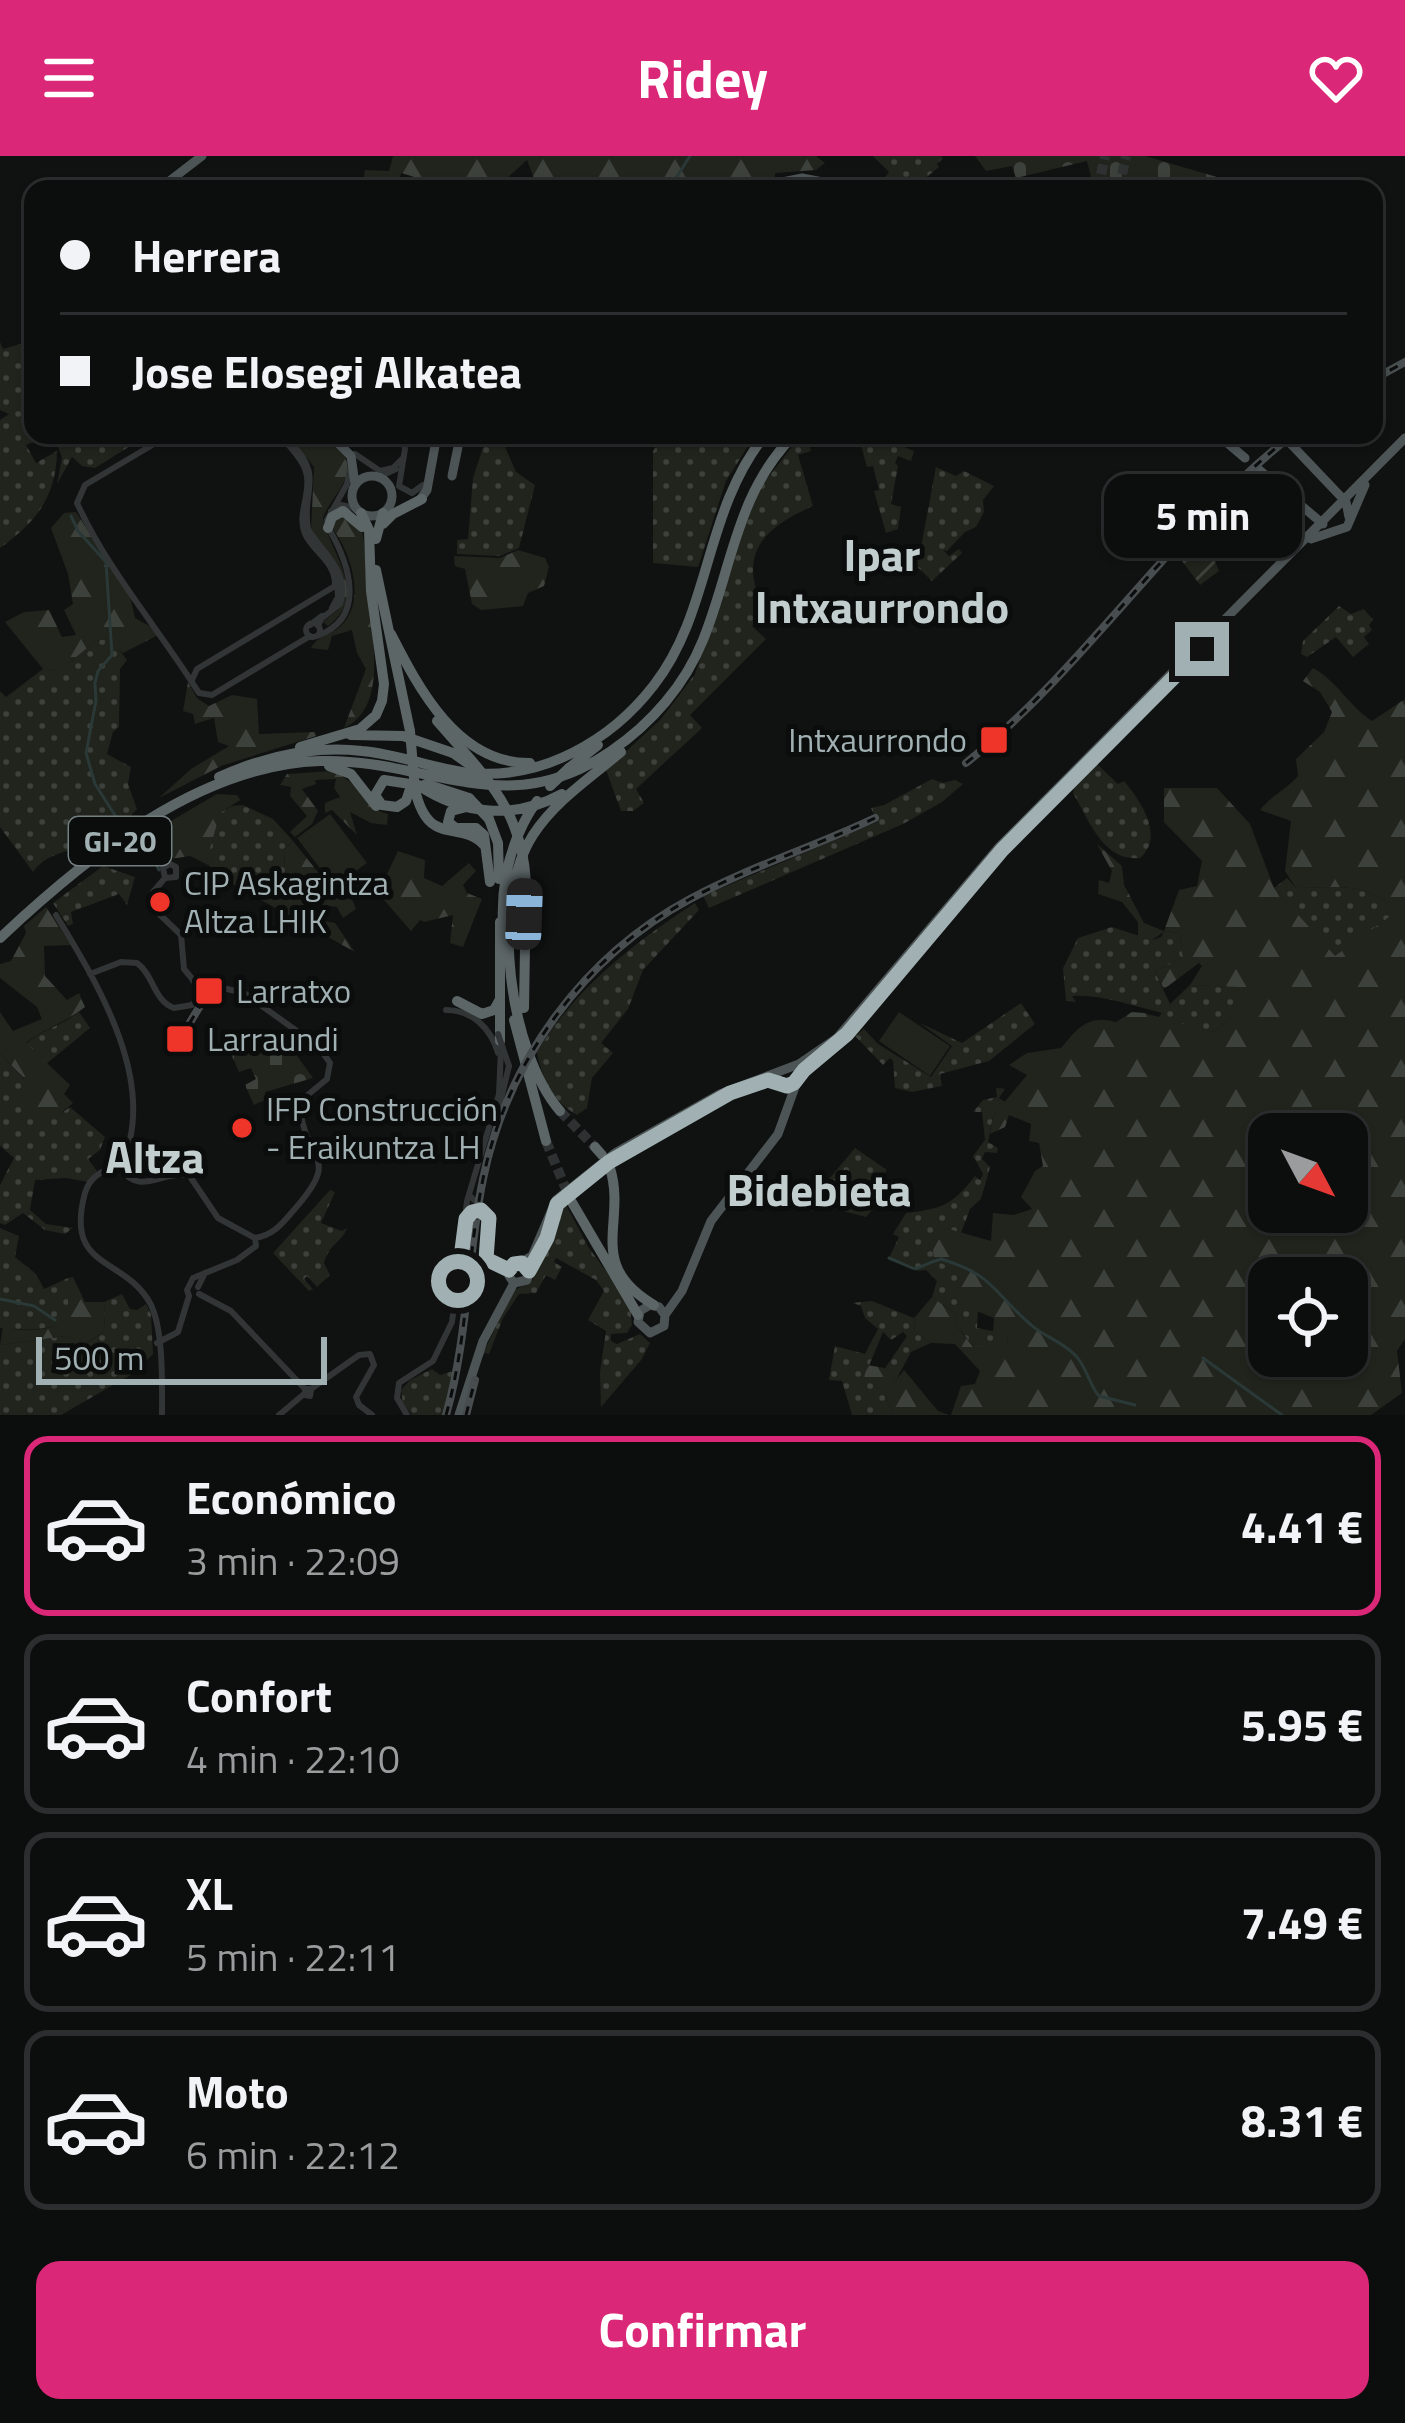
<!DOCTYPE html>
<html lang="es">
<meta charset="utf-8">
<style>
body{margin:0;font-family:"Titillium Web",sans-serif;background:#1a1b1b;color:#f1f3f6;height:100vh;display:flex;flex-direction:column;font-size:45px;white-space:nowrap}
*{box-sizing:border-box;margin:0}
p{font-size:39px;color:#9a9c9d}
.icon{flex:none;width:66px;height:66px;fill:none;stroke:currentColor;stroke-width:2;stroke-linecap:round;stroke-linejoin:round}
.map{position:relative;height:1259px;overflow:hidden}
.drawer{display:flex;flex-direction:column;background:#0c0d0d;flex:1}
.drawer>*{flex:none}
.hud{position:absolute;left:24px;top:24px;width:1359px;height:264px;border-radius:24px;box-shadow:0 3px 9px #0004,0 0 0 3px #2c2d2e;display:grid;align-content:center;height:264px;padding:0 36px;background:#0c0d0d}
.needle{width:78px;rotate:131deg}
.controls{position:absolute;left:1248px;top:957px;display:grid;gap:24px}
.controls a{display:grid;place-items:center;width:120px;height:120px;border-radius:24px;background:#0c0d0d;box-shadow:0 3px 9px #0004,0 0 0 3px #2c2d2e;font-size:60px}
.scale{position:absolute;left:36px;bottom:30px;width:291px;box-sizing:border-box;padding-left:12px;border:6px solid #a1b0b2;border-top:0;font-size:33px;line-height:42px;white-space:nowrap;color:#a1b0b2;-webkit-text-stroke:9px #0b0c0c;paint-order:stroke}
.end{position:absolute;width:54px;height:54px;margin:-27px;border:15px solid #a1b0b2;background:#111;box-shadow:0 0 0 6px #111}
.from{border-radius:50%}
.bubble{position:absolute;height:84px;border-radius:24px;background:#0c0d0d;box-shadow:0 3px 9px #0004,0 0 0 3px #2c2d2e;font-size:39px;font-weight:700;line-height:84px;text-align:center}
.car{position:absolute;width:36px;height:72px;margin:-36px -18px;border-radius:15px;box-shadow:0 0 9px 3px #0007;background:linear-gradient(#222 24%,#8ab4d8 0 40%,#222 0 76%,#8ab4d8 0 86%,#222 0)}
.hud b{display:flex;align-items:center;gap:42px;height:114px;font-size:45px}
.hud b+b{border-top:3px solid #2c2d2e}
.hud i{width:30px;height:30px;background:#f1f3f6}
ul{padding:21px 0 0;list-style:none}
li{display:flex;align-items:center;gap:36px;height:180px;margin:0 24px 18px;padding:0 12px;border:6px solid #2c2d2e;border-radius:24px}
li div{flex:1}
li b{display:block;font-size:45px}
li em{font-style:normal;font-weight:700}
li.active{border-color:#db2777}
li>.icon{width:108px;height:108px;stroke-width:1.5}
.primary-button{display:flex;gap:24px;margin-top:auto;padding:24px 36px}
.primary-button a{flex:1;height:138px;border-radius:24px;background:#db2777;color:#fff;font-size:48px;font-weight:700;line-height:138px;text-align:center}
header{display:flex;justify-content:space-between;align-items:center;height:156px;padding:0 36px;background:#db2777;color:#fff;font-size:54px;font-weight:700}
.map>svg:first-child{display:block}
.grass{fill:url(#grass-dots)}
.forest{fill:url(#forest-firs);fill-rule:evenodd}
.cemetery{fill:url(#cemetery-stones)}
.garden{fill:url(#garden-furrows)}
.pitch{fill:#20241c}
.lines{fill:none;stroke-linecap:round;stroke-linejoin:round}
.stream{stroke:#2a3937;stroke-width:3}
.highway-tunnel{stroke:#2d3131;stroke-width:10;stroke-dasharray:10 5;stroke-linecap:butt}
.minor{stroke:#313536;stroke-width:6}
.major{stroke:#4d5455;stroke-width:9}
.highway{stroke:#5d6667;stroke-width:10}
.rail-casing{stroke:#484e4f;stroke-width:8}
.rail{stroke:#0b0c0c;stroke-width:3;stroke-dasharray:9;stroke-linecap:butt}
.minor-bridge{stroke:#313536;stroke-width:6}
.highway-bridge{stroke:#5d6667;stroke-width:10}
.route{stroke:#a1b0b2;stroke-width:15}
.poi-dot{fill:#ef342a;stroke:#0b0c0c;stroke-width:4.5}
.labels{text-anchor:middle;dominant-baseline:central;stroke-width:10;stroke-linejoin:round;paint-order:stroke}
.shield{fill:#0b0c0c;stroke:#747f80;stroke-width:3}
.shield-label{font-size:30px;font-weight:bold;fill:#a1b0b2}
.poi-label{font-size:33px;fill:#a1b0b2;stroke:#0b0c0c;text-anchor:start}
.district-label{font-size:45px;font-weight:bold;fill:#c2cdce;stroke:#0b0c0c}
</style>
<header><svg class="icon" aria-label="menu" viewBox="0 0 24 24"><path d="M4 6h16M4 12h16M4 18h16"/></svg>Ridey<svg class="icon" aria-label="heart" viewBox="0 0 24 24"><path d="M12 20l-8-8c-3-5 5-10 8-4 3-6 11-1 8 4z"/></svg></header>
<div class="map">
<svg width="1405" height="1259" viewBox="0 0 1405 1259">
<defs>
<pattern id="grass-dots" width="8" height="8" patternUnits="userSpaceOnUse" patternTransform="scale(3)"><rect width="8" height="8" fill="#20241c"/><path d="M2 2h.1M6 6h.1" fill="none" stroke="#3d413b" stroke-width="1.8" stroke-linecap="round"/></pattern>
<pattern id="forest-firs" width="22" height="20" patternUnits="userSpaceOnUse" patternTransform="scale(3)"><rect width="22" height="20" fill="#20241c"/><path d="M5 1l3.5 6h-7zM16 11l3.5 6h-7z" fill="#3d413b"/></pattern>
<pattern id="cemetery-stones" width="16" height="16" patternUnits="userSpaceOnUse" patternTransform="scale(3)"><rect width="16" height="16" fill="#20241c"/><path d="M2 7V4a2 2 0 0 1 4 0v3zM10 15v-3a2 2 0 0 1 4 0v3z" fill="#3d413b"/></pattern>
<pattern id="garden-furrows" width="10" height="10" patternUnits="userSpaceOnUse" patternTransform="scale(3)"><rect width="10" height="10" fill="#20241c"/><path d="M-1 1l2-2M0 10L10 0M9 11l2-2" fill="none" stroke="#3d413b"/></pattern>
</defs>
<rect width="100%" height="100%" fill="#101111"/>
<path class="grass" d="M873,0H941L943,2L937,8L939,11L912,33H876L889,16Z
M31,185L33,279H52L26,289L36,307L57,295C56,342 36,366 0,392V264L9,258L0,254V186L3,193Z
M54,279H148L95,312L82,310L72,301L57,328L62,302Z
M487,279H500L516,316L535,329L519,392L500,400L457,398V384L468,383L473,322Z
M673,279H755L726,325L698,411L653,407V295L661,284Z
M801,279H806L811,295L798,299L813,350C763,372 736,399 765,454L752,470L766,483L690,559L702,572L636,633L644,647L633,655H621L606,614L661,563L695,518L756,337Z
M858,279H906L902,290L914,295L911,305L898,300L895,307L898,310L891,348L901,351L898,373L886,377L874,335L879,334L873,310L867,311Z
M936,311L956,320L964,315L994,330L983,344L984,356L976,371L965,376L947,395L943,394L949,400L959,393L962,397L932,425L906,400L916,403L921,391Z
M1339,450L1351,458L1364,453L1373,464L1369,469L1372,474L1364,481L1369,488L1353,501L1336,481L1307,501L1301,498L1303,485Z
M105,483L115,488L127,504L120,513L119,571L113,576L107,598L131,611L128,628L137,653C123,669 104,683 83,690C63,697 46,698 33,716L0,671V535L6,541L43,513L60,514L96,485Z
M1095,606L1118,628L1124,625C1141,645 1165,681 1140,702C1103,706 1089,664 1073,637L1075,627Z
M932,623L943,627L955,624L963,628L942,646L903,668L709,752L703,740L877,666L871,652L884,649Z
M243,649L273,663L293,685L284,694L285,716L273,737L252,727L236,730L208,709L213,703L208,696L220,657L232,650Z
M103,710L135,721L127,749L119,738L71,756L73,768L68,770L53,747Z
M1287,722L1296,732C1335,731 1369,725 1397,756L1335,801L1274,732Z
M695,747L699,754L643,814L628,853L601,887L613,897L592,922L587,952L577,959C554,947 541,921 537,896C576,832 633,787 695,747Z
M1112,771L1152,784L1161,781L1164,775L1180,777L1183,801L1155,816L1170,848L1190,829L1239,831L1230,864L1213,876L1157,863L1162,857C1133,850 1101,838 1072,840L1076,846L1066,845L1063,812L1078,782Z
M1021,847L1035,868L989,905L940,918L942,930L912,936L895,932L893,905L890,902L883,909L855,880L864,873L878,888L931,921L952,890L920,867L962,887Z
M79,856L90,872L45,909L26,888C43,873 61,870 79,856Z
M0,898L59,959L70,951L105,981L100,994L88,1003L97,1015L88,1026L66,1022L35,1024L30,1054L46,1068L73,1072L65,1078L45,1074L23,1057L5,1069L0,1067V1029L14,1002L0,990Z
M996,932L1005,933L999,942L1005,946L993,960L988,986L998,992L997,997L985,996L982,1003L990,1011L981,1043L970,1053L961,1077L945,1072L934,1102L964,1121L959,1148L978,1155L977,1172L1008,1178L1007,1191H974L957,1170L956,1158L932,1141L937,1125L926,1114L918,1115L889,1102L899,1081L893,1078L906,1057C942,1053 952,1049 975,1020L980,1024L983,1018L973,1000L985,984L982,956H973L983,944L997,941Z
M855,992L887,1014L875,1031L884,1039L866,1061L832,1052L811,1055L806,1042L815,1024L824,1029Z
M330,1034L335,1036L321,1067L342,1075L347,1072C342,1086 330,1087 324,1107L330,1119L317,1131L307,1120L304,1123L313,1133L309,1135L273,1097Z
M565,1047L589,1092L630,1148L632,1169L627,1177L611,1178V1185L617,1188L640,1178L650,1187L642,1203L601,1251L600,1216L606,1175L588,1164L604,1135L596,1124L556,1102L554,1106L562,1111L555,1124L546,1119L536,1137L519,1138L503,1162L489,1198L485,1197L479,1206L513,1135L533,1124C537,1095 555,1085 558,1052Z
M0,1072L19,1080L15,1101L36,1118L44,1133L68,1122L69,1164C49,1176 20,1174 0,1172Z
M122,1138L130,1153L137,1154L146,1148L151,1158L153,1198L134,1217L61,1259H0V1189L66,1180L86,1188L105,1175L104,1146Z
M872,1145L914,1162L915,1176L931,1187L911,1196L896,1224L885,1212L907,1180L903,1176L891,1184L883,1176L864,1222L885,1237L892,1259H852L842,1225L829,1224L835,1190L865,1198L878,1173L865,1162L861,1150L852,1147Z
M432,1213L440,1219L453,1215L443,1259H412L403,1248L401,1234L410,1224Z"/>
<path class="forest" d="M393,0H816L825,7L816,14L775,17V22L740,33H532L536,28L527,4L495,33H472L471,26C450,41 423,22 401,17L399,28L417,33H362L365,14L389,15Z
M288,279C310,279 353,283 347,317C344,332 328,347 323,362C331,400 370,438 328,470L323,466L339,453L338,410L311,376L314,311Z
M76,356L130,440L135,462L155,473L158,479L123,497L106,483L96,485L60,514L43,513L5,466L24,456L49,454L62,481L76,479L64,454L73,448L68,418L51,372L64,357Z
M338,357L362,375C366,393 365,413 367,432C370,471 391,551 344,572L366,513L357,497L352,474L332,480L328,494L311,492C318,479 330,480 341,470C367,445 351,396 332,372Z
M518,394L545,402L549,411L544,430L528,437L523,450L481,454L472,448L465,413L455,410L454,400L500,402Z
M1313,512C1337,525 1349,550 1372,565L1405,543V1183L1397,1195L1402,1237L1371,1259H951L961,1230L975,1228L980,1215L955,1188L931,1187L915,1176L914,1162L932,1141L956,1158L957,1170L973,1191L1007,1190L1008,1178L993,1177L994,1162L959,1148L949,1134L963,1121L934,1102L933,1094L945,1072L991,1085L993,1057L1014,1059L1032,1053L1021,1041L1035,1015L1043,1010L1039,987L1029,985L1031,968L1009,959L1005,971L990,978L993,960L1027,919L1009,909L1027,897L1061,892C1078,872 1088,858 1116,866L1132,856L1144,857L1213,876L1230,864L1238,831L1190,829L1202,810L1199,807L1164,833L1155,816L1183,801L1180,777L1165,775L1152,784L1138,781V766L1122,746L1098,738L1099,724L1109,727L1112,715L1097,688L1122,710L1124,729L1144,767L1164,775L1179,734L1197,730L1202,705L1164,666V632H1217L1250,668L1274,732L1335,800L1396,756C1371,725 1334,731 1296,732L1285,715L1291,665L1260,654C1273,638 1287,633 1298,620L1296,603L1324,576L1332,556L1320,536L1303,525ZM1269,978H1347V1056H1269ZM1269,1122H1347V1200H1269Z
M188,526L197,542L209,550L232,539L257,543L259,578L315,576L316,580L221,610L159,642L191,613L229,590L218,586L214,562L195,568L193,558L183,555Z
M332,615C362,627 364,652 388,658L387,669L371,667L350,656L357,679L332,654L325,657V647L340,641L334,632L336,623L315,624L316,628L302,633L318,655L312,668L295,681L290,676L307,660L290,640L291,631L280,629L287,618Z
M217,638L237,639L240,644L220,657L209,696L213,703L208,709L190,700L170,703L147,679Z
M293,685L333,735L343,738L360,721L366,725L352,743L356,753L343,762L337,751L317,748L320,764L335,767L355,796L236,730L252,727L273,736L285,716L284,694Z
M398,695L425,704L424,722L442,730L469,707L476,715L463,729L467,737L482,743L463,791L450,787L453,759L424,766L420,764L411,775L378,737Z
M46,751L71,789L44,790L45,820L67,844L79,837L85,851C65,867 45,872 26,887L70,929L64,938L73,947L59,959L46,962L25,944L24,922L0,898V856L13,875L42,863L37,851L0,822V808L11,805L26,777L24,770Z
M73,1121L85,1146H104L105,1175L85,1188L66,1180L0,1189L3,1170C20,1178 52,1174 68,1164V1122Z
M867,1209L885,1212L896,1224L904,1214L938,1255L949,1259H892L885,1237L864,1222Z"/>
<path class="cemetery" d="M975,0H1145L1258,33H1094L1087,5L1016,22L1012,10L986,15Z
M269,874L299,891L295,897L313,922L265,936L267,943L254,949L245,929L256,923L251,912L239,916L229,893Z"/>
<path class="garden" d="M1239,346L1247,355L1238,349L1232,353L1238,362L1235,371L1242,379L1247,375L1255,385L1251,393L1231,372L1226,376L1245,406L1231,390L1218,401L1232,395L1219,405L1217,400L1214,403L1219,415L1200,429L1179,401L1198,380L1205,390H1212L1202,376L1228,349Z"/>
<path class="pitch" d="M330,658L367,707L334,731L297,682Z
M899,856L950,890L930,920L879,885Z"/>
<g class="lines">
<path class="stream" d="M669,33L690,0
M71,360L78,375L106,406L112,499L98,515L95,527L96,545L86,597L95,628L118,664
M139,686L145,691
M150,696L159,714
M889,1102C928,1118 905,1114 941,1103C994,1119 993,1136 1030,1168C1044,1181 1062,1185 1076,1200C1087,1212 1089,1228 1099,1240L1135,1249
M0,1143L34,1150L55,1164
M1203,1202L1282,1259"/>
<path class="highway-tunnel" d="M1098,33L1105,0
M1119,33L1126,0
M560,955L595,991
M546,985L570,1043"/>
<path class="minor" d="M169,279L85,329L77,347C108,415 159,473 199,537L212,539L310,480
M402,279L405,293L399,330L412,337L423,329
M291,287C325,321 301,335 308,373C323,398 350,415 340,448L321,463L318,470
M355,298L380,315L393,312L402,303
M379,321L396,313
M331,355L341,349L355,352
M327,364L347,328L350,314
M332,452L338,441L337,426
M306 474a7 7 0 1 1 14 0a7 7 0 1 1-14 0Z
M310,469L322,460
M317,480C367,462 350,409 329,373
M192,524L197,513L335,430C336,407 316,398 306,380C296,359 310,342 307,321C305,304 290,293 281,279
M165,722L176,721V711L170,708L163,712L165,722L153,736V752L181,779L184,813L203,836
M56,759C98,828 161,931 120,1011C103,1013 90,1020 85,1037C64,1114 124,1100 150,1147C164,1173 162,1230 162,1259
M90,818L121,806L137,807C154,819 153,844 174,852L192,849L203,837
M193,825L244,837L319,891L330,907L327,923L304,942L300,952C306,1008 343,999 293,1055C281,1069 273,1079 255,1082
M446,854C472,854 491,872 498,897
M500,947L509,910
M120,1011C139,1042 162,1014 189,1019L218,1062L255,1082
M471,1041L490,1058L486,1103L509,1114
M466,1062L479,1054L489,1061
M198,1131L205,1117
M199,1138L231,1155L305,1233
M189,1140L187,1134L193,1122L237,1104L256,1090L255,1082
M157,1187L178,1176L189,1140
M305,1233H311L310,1240L305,1239Z
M311,1233L359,1199L370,1198L374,1209L356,1241L359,1249L372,1259
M279,1259L304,1238
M407,1259L397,1242L399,1227L433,1205L452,1166L467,1045L499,938L501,893"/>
<path class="major" d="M159,33L202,0
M748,33L802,22L859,33
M330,279L351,300L355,328
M1218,279L1245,302
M1288,285L1346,346L1349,361
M1257,312L1323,368
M352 340a20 20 0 1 1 40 0a20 20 0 1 1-40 0Z
M452,320L458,291L453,279
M419,345L427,334L437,279
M1311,383L1347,371L1365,329
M759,927L780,925
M514,1127L509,1120L510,1112L532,1100L556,1044L615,997L720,938L799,908L837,882L999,691L1405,282
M514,1127L527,1124L534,1104
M665,1159L659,1151L650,1149L640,1155L638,1166L650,1177L664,1170L665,1159L682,1135L711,1065L778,978L799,920L822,900
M459,1259L483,1185L514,1127"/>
<path class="highway" d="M383,368L393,358L422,343
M328,372L332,361L343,355L362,371
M376,383L383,357
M376,414L410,575
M391,478C419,533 458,608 530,607
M437,565L459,590
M351,579L403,580L453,597
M300,591L360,573L376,559L382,545L384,528L371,435L369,374L361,357
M329,610L351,618L376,650
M569,612L598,589
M219,621C264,601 312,589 362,595C399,598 433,613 470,617C542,624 611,585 654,529C712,454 703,357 765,279
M426,628L469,642
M418,629C463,659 514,664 562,638
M410,633L406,645L397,651L382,649L375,639L384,624L423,630
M415,634C429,693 459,662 485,690
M463,652L451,655L448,666L456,672H476L484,679L490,726
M489,663L498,687L499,723
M500,766V885
M503,768C501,728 509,692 529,657
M0,782C85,702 198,609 320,605C428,602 506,668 611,595C651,568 685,529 703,484C732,413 736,337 794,279
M457,845L482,858L494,854L499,845
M524,852L526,730
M514,864L546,985
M560,955C509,895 489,747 533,679C555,645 590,622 621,596
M595,991L602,999
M610,1012C627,1067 585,1108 654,1149
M570,1043L638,1159"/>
<g class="rail-casing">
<path id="rail" d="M1374,223L1405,206
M966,607C1087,510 1170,375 1292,279
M180,883L209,835
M446,1259C468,1182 467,1101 483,1023C507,905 584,800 690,743C749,711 814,691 875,662
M466,1259L475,1224"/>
</g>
<use href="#rail" class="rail"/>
<path class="minor-bridge" d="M498,878L509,910"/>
<path class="highway-bridge" d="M410,575L415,634
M459,590C498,633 524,669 526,730
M453,597L470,609
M550,630L569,612
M469,642L489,663
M529,657L537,645"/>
</g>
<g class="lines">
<path class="route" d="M458,1125L466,1063L472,1056L481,1054L489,1062L486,1103L509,1114L514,1108L522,1107L529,1115L547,1082L557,1048L609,1006L730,937L768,924L787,930L794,927L804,914L847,878L1002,694L1202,493"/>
</g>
<g class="poi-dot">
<rect x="979" y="569" width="30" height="30" rx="6"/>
<circle cx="160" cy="746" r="12"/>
<rect x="194" y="820" width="30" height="30" rx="6"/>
<rect x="165" y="868" width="30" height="30" rx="6"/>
<circle cx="242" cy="972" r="12"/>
</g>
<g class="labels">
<rect class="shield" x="69" y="661" width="102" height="48" rx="9"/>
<g class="shield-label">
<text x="120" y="685">GI-20</text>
</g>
<g class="poi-label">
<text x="967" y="584" text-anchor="end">Intxaurrondo</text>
<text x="184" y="727">CIP Askagintza<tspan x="184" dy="38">Altza LHIK</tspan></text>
<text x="236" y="835">Larratxo</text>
<text x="207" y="883">Larraundi</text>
<text x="266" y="953">IFP Construcción<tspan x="266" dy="38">- Eraikuntza LH</tspan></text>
</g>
<g class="district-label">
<text x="882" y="398">Ipar<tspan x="882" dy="52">Intxaurrondo</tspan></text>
<text x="155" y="1000">Altza</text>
<text x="819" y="1033">Bidebieta</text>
</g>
</g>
</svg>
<div class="controls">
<a><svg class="needle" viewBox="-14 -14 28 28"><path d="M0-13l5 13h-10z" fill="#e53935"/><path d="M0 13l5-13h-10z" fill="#9a9c9d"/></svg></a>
<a><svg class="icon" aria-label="locate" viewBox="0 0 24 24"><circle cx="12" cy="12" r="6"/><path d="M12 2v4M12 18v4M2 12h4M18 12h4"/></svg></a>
</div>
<div class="scale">500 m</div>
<i class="end from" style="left:458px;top:1125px"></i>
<i class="end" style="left:1202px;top:493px"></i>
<div class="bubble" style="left:1104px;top:318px;width:198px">5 min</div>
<i class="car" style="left:524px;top:758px;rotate:2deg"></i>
<div class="hud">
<b><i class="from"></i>Herrera</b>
<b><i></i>Jose Elosegi Alkatea</b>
</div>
</div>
<section class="drawer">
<ul>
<li class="active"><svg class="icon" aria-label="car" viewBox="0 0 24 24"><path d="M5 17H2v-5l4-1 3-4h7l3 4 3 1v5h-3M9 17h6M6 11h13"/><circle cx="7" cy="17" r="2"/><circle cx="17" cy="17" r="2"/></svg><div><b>Económico</b><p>3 min · 22:09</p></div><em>4.41 €</em></li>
<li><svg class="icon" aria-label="car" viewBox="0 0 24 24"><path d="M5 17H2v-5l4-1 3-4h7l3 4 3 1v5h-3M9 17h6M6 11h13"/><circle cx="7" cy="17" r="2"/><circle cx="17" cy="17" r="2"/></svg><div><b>Confort</b><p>4 min · 22:10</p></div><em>5.95 €</em></li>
<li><svg class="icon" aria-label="car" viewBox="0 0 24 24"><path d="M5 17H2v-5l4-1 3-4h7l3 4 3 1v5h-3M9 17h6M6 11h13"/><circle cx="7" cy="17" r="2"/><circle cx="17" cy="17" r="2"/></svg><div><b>XL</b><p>5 min · 22:11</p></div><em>7.49 €</em></li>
<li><svg class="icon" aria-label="car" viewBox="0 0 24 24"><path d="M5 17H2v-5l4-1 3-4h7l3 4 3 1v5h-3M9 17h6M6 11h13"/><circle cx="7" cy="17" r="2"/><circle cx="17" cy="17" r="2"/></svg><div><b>Moto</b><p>6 min · 22:12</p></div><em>8.31 €</em></li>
</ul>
<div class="primary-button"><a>Confirmar</a></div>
</section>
